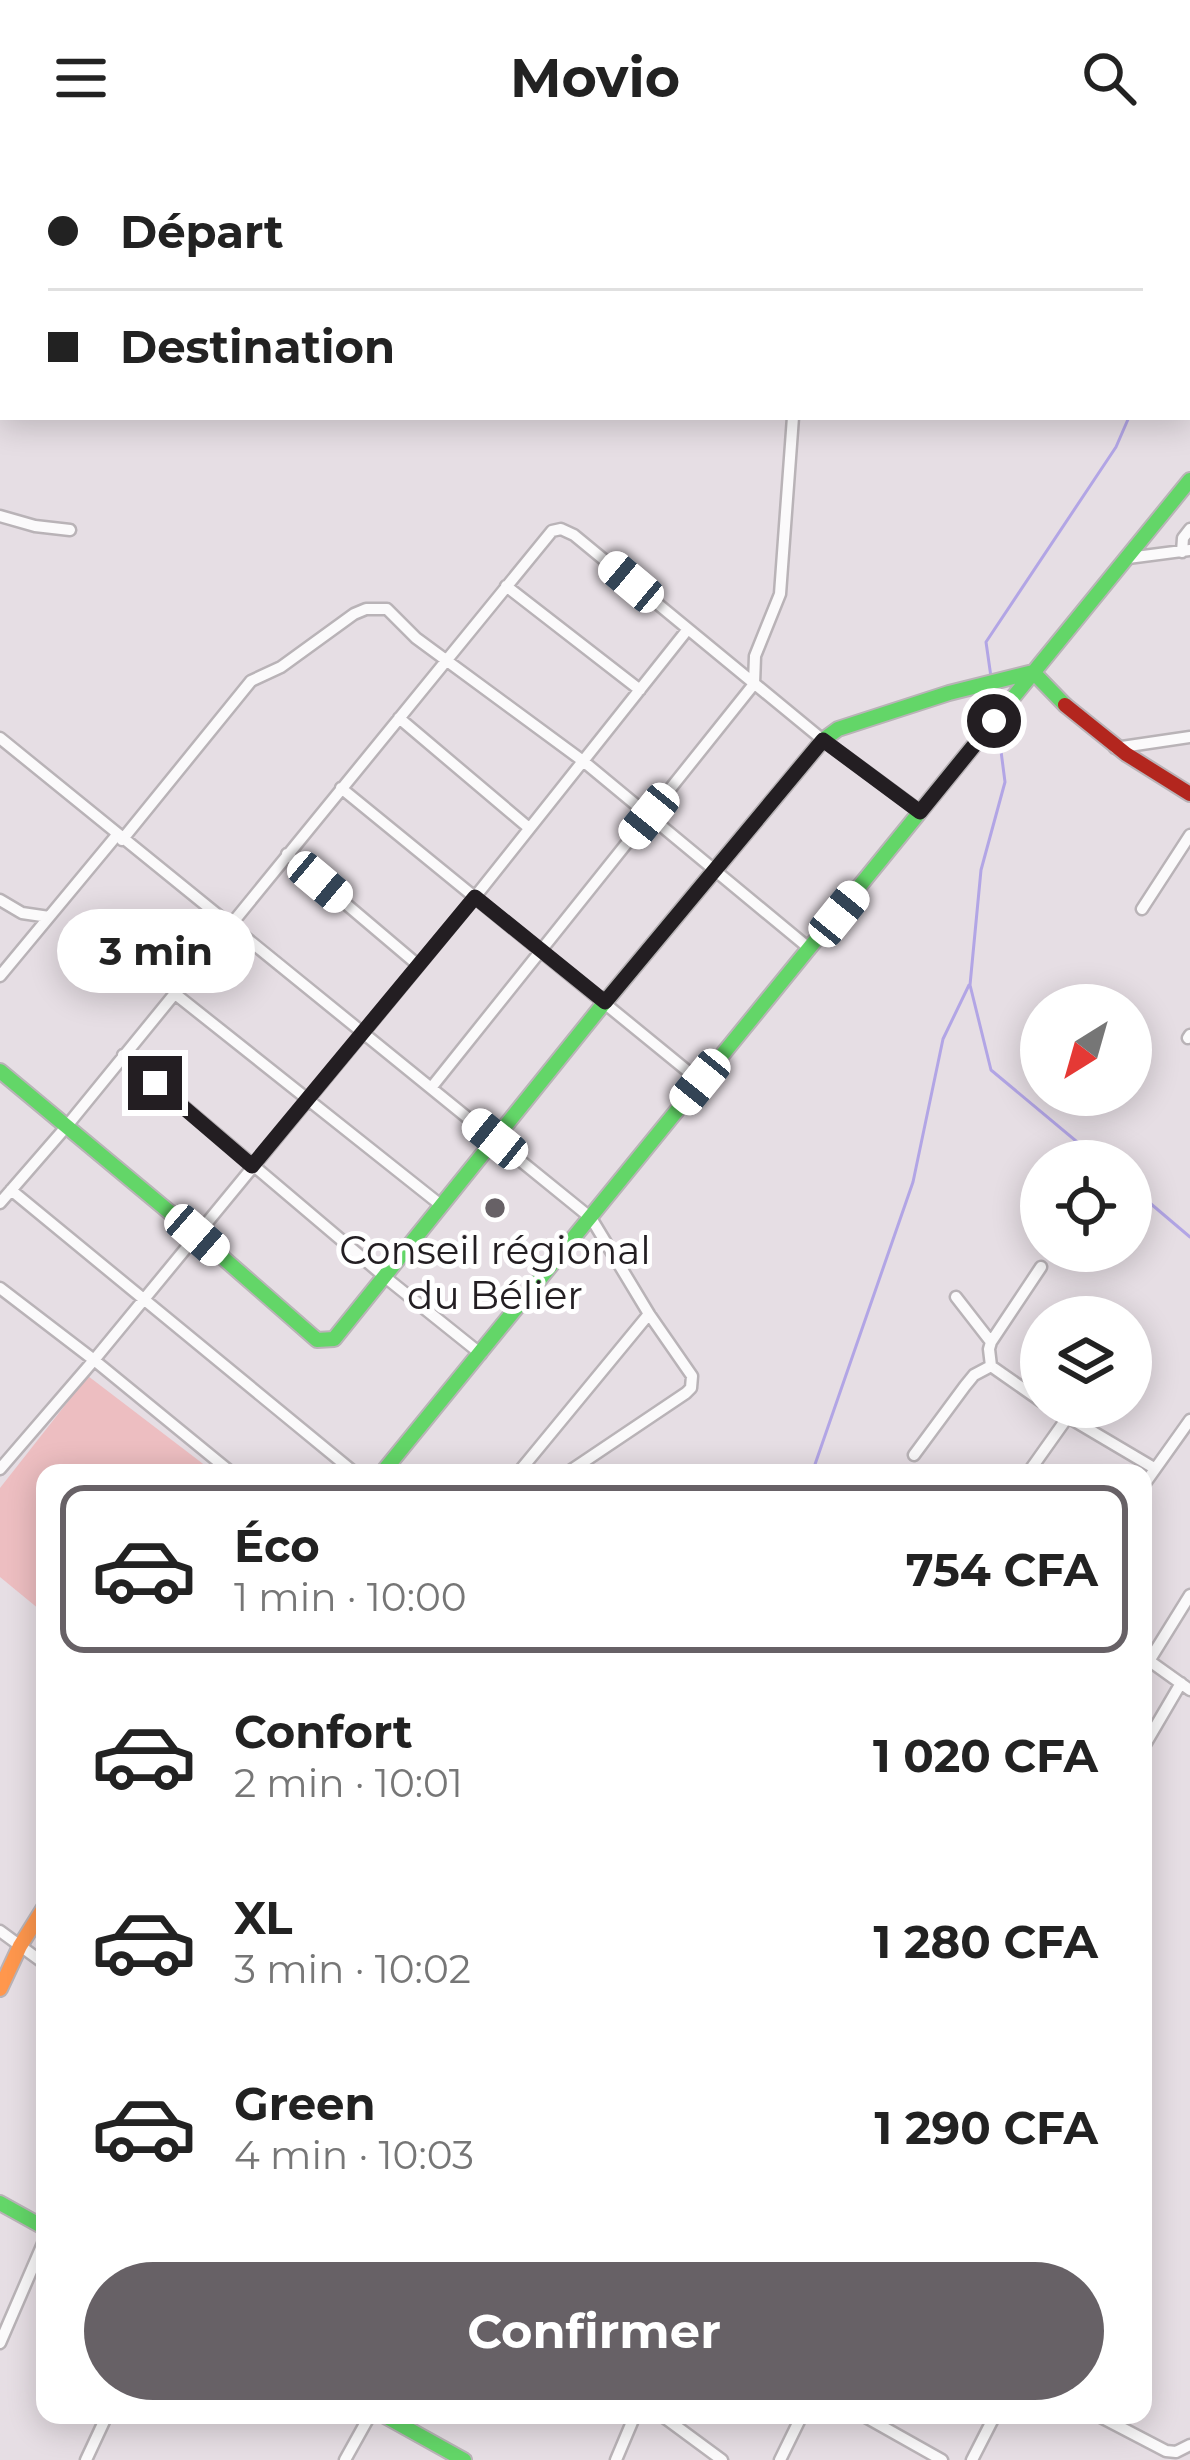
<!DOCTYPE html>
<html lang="fr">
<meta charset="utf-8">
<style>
body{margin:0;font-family:Montserrat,sans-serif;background:#f2f2f2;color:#222;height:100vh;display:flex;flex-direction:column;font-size:45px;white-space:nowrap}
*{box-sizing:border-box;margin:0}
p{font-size:39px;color:#767676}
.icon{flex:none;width:66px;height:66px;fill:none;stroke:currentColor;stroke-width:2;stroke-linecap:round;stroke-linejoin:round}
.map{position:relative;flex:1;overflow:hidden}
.details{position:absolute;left:36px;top:1308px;width:1116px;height:960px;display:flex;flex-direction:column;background:#fff;border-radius:24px;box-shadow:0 6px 30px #0003}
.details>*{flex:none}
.banner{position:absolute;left:0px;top:0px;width:1191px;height:264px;box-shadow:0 6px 30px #0003;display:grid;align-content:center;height:264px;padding:0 48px;background:#fff}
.needle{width:78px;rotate:217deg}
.controls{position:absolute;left:1020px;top:828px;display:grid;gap:24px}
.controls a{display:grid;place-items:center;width:132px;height:132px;border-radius:50%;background:#fff;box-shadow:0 6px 30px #0003;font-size:60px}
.end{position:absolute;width:54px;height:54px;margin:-27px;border:15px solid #231e22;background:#fff;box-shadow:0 0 0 6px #fff}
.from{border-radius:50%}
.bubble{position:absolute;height:84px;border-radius:42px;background:#fff;box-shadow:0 6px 30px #0003;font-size:39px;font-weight:700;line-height:84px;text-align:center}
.car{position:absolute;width:36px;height:72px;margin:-36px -18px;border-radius:15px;box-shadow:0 0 9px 3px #0007;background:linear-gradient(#fff 24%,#345 0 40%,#fff 0 76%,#345 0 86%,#fff 0)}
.banner b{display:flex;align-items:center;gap:42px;height:114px;font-size:45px}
.banner b+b{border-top:3px solid #e0e0e0}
.banner i{width:30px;height:30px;background:#222}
ul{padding:21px 0 0;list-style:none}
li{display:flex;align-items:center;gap:36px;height:168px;margin:0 24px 18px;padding:0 24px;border:6px solid transparent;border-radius:24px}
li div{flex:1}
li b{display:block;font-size:45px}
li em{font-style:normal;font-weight:700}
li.active{border-color:#676166}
li>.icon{width:108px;height:108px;stroke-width:1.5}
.action{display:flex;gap:24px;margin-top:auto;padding:24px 48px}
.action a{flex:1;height:138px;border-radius:72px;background:#676166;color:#fff;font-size:48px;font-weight:700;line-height:138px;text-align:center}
header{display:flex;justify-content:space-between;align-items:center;height:156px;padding:0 48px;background:#fff;font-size:54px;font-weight:700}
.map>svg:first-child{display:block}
.green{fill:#edbec1}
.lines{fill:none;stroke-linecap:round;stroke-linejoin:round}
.stream{stroke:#b2a5e5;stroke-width:3}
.street-casing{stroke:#b9b3b7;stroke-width:15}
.fast-casing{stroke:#b9b3b7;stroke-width:18}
.slow-casing{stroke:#b9b3b7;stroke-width:18}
.jam-casing{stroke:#b9b3b7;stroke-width:18}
.street{stroke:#fbfafb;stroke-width:10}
.fast{stroke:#63d668;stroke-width:14}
.slow{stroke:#ff974d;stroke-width:14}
.jam{stroke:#b3261e;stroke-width:14}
.route{stroke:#231e22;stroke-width:15}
.poi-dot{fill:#676166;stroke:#fff;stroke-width:4.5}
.labels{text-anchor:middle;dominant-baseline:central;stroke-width:10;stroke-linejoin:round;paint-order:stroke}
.poi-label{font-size:39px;fill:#231e22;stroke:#fff}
</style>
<header><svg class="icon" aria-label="menu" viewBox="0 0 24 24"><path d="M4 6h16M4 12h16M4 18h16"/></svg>Movio<svg class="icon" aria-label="search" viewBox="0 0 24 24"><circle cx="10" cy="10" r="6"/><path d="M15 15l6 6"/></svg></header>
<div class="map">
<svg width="1190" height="2304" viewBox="0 0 1190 2304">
<rect width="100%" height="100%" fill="#e6dee4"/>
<path class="green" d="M88,1220L215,1317H45V1458L0,1421V1332Z"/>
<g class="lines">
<path class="stream" d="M1188,122L1190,113
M991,521L986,486L1116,291L1129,261
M992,531L995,551
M998,572L1005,626L981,714L970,829L991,914L1100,1005
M1131,1031L1190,1081
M812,1317L913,1026L943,883L969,829"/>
<g class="street-casing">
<path id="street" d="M108,0L111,3
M817,0V3
M879,3L881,0
M956,3L960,0
M0,360L35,370L70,374
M1182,396L1183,382L1190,373
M1128,402L1190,394
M506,430L640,534
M399,562L529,672
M0,582L591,1062L649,1158L692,1220L691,1232L686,1237L567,1317
M1115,592L1190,581
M341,632L701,926
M122,684L251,525L281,511L354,458L366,453H387L416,482L583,605L810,793
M287,698L418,809
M0,744L22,757L49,761
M1142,753L1190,679
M0,820L117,679
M174,837L442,1050
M1188,882L1190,879
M123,899L385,1121L481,1198
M431,932L754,528L755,500L780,438L793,261
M11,1034L355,1317
M0,1047L66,971L552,375L561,373L574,379L823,584L921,656
M1041,1111L991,1186L989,1193L991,1210L1041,1245
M0,1132L94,1204L232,1317
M956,1141L991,1186
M1051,1251L1154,1312
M914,1299L965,1230L974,1219L991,1210
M0,1313L94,1204L475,741L688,473
M518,1317L649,1158
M1028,1317L1067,1262
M1143,1330L1190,1264
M1144,1501L1190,1534
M1149,1505L1190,1439
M1143,1592L1181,1527
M0,1775L45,1808
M0,2187L45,2083
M661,2259L722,2304
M862,2259L942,2304
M1097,2259L1166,2295L1176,2296L1190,2289
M86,2304L107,2259
M345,2304L370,2259
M616,2304L635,2259
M780,2304L802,2259
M972,2304L995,2259"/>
</g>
<g class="fast-casing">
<path id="fast" d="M0,915L197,1079L317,1184L334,1183L605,846L823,584L838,573L949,537L1033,516L1065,549
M382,1317L1190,324
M0,2047L45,2072
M383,2259L464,2304"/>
</g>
<g class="slow-casing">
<path id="slow" d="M0,1833L20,1790L45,1750"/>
</g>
<g class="jam-casing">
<path id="jam" d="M1065,549L1126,598L1190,638"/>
</g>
<use href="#street" class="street"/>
<use href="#fast" class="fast"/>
<use href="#slow" class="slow"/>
<use href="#jam" class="jam"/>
</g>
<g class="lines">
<path class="route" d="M155,927L252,1010L475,741L605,846L823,584L920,656L994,565"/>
</g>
<circle class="poi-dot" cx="495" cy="1052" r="12"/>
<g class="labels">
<g class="poi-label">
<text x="495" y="1094">Conseil régional<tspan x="495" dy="45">du Bélier</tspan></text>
</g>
</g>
</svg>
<div class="controls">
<a><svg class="needle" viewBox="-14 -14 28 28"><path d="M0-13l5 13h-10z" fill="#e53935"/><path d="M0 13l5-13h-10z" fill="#767676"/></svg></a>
<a><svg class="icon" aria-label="locate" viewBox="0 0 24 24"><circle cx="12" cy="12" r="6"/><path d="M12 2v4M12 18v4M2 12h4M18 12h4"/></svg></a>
<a><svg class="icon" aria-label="layers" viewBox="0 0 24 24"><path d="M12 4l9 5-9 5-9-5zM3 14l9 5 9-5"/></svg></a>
</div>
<i class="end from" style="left:994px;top:565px"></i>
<i class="end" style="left:155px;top:927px"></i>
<div class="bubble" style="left:57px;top:753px;width:198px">3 min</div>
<i class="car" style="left:631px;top:426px;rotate:310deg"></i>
<i class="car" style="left:649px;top:660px;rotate:219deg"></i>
<i class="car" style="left:320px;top:726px;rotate:130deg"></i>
<i class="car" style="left:839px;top:758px;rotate:39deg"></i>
<i class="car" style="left:700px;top:926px;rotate:219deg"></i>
<i class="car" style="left:495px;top:983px;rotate:309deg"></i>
<i class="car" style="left:197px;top:1079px;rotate:131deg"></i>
<div class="banner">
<b><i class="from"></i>Départ</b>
<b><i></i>Destination</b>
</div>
<section class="details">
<ul>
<li class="active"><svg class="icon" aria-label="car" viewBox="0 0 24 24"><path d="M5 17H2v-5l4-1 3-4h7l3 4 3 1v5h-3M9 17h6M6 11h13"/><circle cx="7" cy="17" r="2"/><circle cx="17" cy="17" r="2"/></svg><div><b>Éco</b><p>1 min · 10:00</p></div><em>754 CFA</em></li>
<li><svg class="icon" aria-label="car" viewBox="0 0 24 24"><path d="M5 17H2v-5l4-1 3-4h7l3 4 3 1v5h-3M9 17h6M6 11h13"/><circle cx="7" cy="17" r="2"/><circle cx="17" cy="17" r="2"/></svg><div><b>Confort</b><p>2 min · 10:01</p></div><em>1 020 CFA</em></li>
<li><svg class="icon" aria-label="car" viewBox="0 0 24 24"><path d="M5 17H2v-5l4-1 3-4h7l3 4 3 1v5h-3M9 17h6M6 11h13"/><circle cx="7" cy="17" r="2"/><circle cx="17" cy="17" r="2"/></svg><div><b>XL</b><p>3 min · 10:02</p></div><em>1 280 CFA</em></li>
<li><svg class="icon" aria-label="car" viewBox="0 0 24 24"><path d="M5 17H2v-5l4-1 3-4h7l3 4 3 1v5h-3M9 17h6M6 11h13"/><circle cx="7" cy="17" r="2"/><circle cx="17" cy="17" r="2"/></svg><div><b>Green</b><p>4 min · 10:03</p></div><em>1 290 CFA</em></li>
</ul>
<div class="action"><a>Confirmer</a></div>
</section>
</div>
